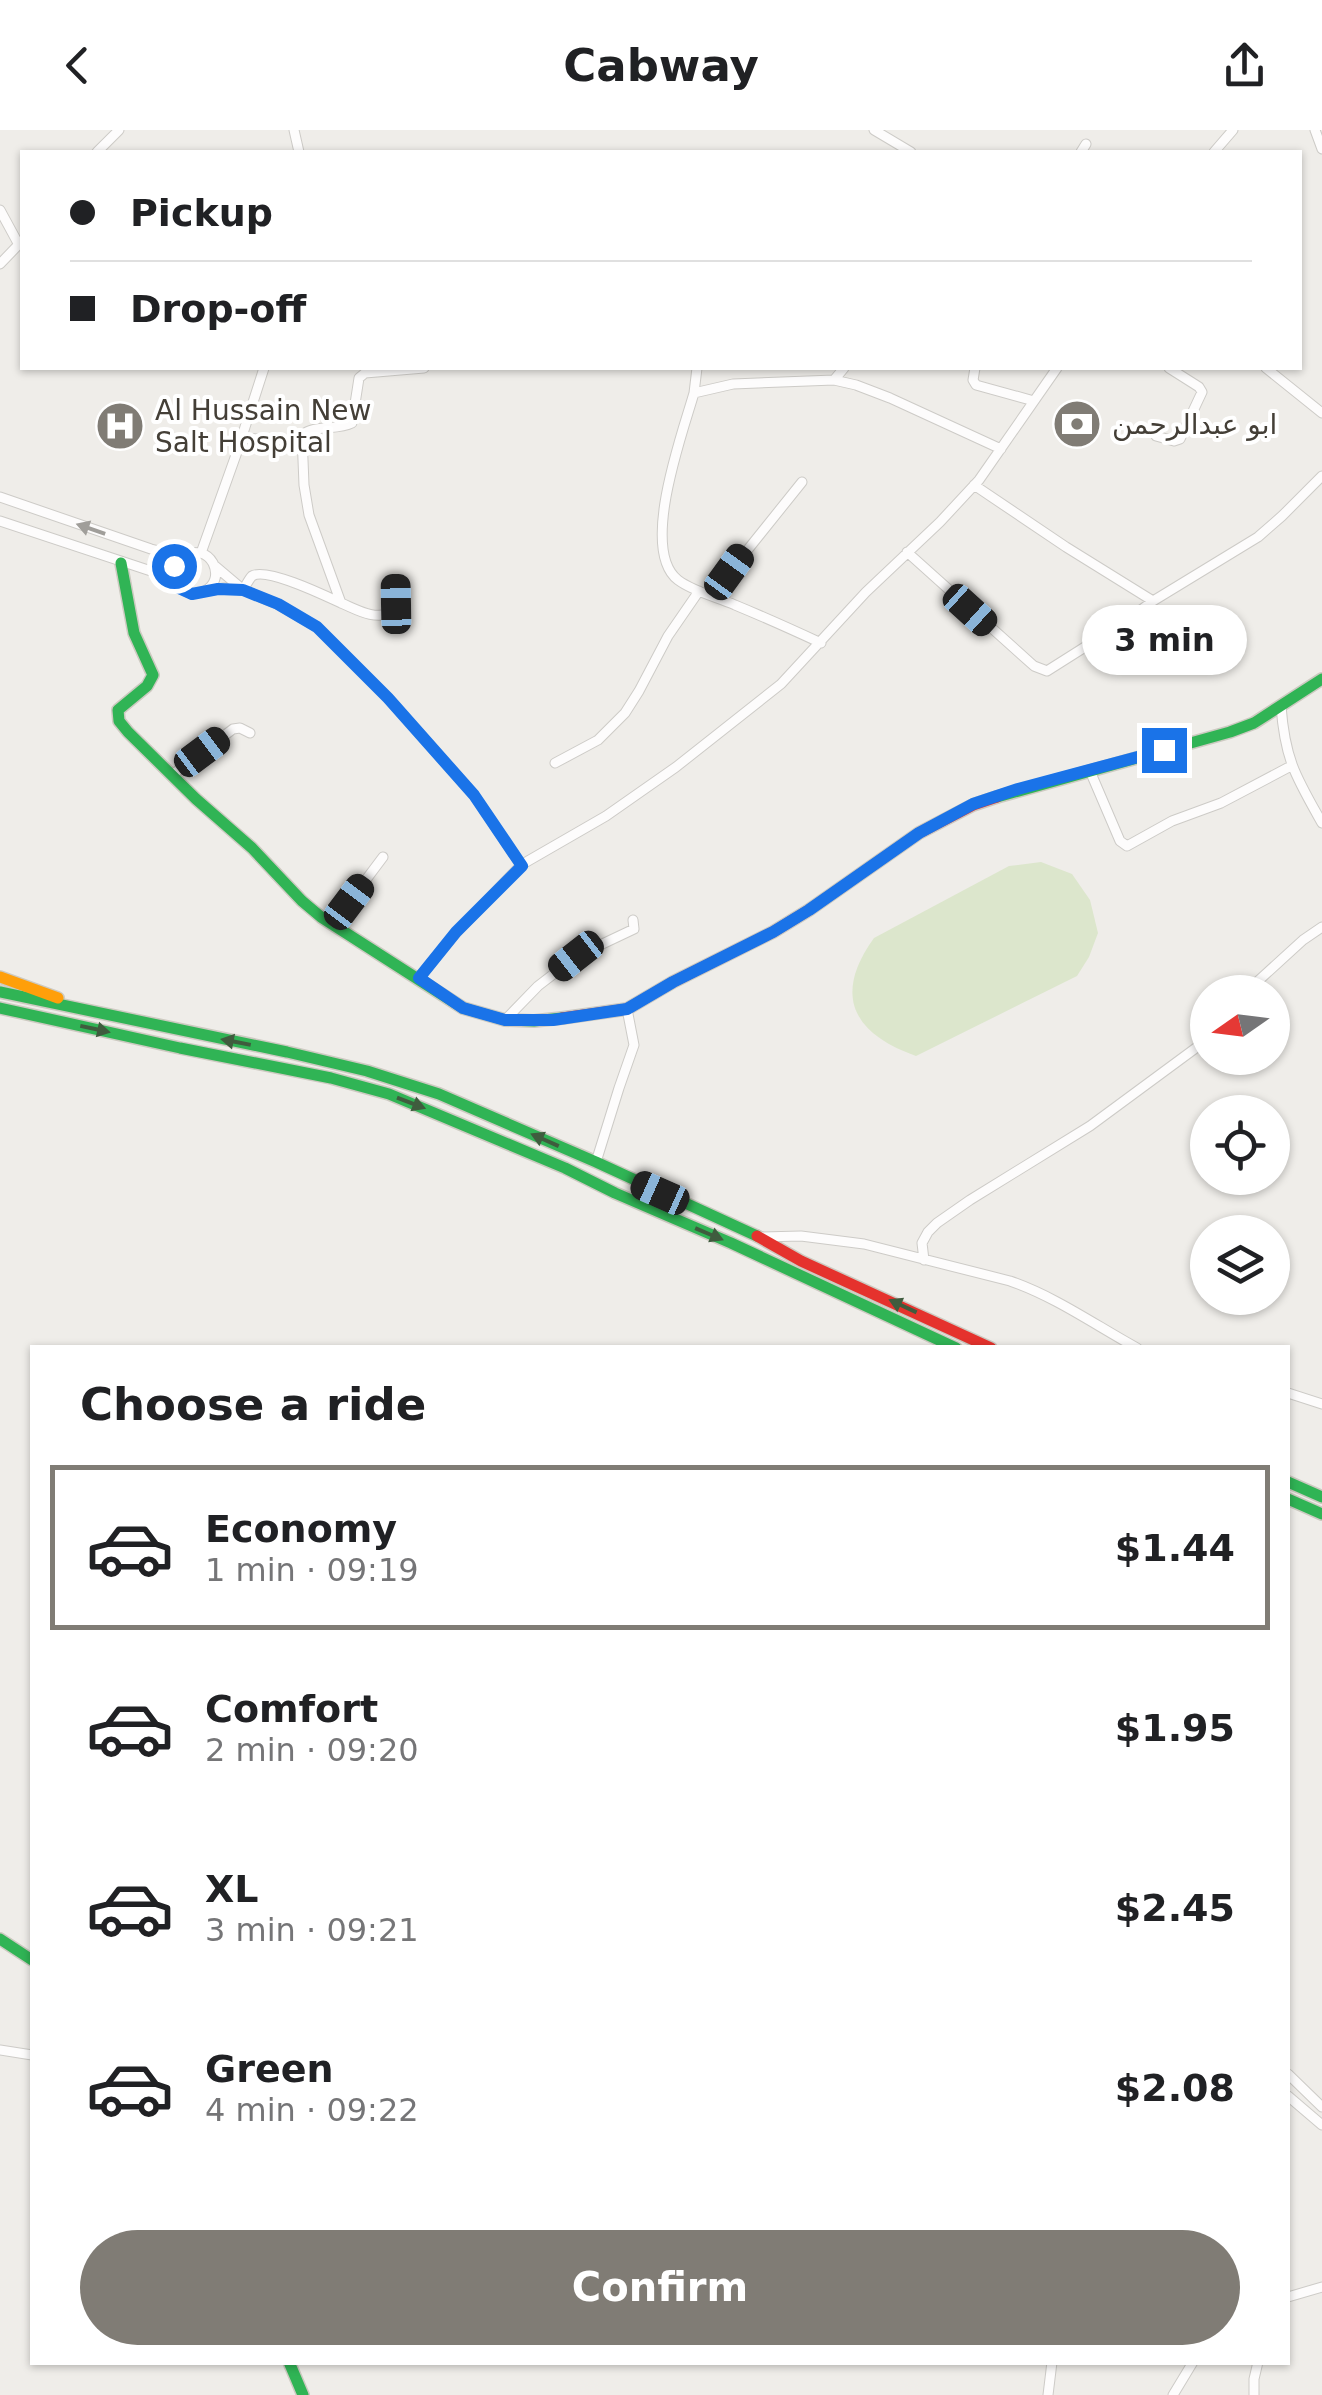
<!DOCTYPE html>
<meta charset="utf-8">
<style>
body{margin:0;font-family:"DejaVu Sans","Noto Naskh Arabic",sans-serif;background:#f2f2f2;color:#202124;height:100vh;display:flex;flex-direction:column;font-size:38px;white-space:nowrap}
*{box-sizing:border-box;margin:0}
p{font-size:32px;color:#757577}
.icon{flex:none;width:55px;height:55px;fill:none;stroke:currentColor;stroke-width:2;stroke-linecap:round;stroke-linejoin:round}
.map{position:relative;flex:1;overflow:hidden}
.sheet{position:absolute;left:30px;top:1215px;width:1260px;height:1020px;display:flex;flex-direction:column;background:#fff;border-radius:0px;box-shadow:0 2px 8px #0004}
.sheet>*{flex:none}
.banner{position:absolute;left:20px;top:20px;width:1282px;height:220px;border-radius:0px;box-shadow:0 2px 8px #0004;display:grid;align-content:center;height:220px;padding:0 50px;background:#fff}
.needle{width:65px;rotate:256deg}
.fabs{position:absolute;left:1190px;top:845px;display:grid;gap:20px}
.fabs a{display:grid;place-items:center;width:100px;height:100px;border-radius:50%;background:#fff;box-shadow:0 2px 8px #0004;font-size:50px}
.end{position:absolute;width:45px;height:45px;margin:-22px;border:12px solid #1a73e8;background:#fff;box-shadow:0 0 0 5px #fff}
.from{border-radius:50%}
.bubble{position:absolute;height:70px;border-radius:35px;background:#fff;box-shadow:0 2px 8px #0004;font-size:32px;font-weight:600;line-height:70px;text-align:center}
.car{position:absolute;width:30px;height:60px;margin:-30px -15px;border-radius:12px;box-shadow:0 0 8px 2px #0007;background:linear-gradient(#222 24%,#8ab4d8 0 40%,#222 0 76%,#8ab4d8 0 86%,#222 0)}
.banner b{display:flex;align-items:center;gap:35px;height:95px;font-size:38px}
.banner b+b{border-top:2px solid #e0e0e0}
.banner i{width:25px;height:25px;background:#202124}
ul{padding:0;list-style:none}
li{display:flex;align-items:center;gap:30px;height:165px;margin:0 20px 15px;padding:0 30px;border:5px solid transparent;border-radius:0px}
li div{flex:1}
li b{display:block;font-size:38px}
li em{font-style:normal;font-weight:600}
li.on{border-color:#807c75}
li>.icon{width:90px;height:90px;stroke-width:1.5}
h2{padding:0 50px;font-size:45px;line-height:120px}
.cta{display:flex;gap:20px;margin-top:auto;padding:20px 50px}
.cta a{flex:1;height:115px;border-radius:60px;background:#807c75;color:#fff;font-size:40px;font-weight:600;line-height:115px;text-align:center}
header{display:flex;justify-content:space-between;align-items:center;height:130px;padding:0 50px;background:#fff;font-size:45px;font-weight:600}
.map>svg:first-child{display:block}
.green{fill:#dce6cc}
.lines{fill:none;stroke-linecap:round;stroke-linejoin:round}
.street-casing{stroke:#cdcbc7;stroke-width:11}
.fast-casing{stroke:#cdcac1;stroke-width:14}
.slow-casing{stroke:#cdcac1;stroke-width:14}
.jam-casing{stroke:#cdcac1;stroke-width:14}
.street{stroke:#fdfcfc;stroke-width:9}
.fast{stroke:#30b455;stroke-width:11}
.slow{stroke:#ff9f0a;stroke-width:11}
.jam{stroke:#e5322d;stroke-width:11}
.oneway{fill:#a09e9a}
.oneway2{fill:#3f5c3e}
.route{stroke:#1a73e8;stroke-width:12}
.labels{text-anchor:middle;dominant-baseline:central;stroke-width:8;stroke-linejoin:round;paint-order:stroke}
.poi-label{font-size:28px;fill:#443f37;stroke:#fff;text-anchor:start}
</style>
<header><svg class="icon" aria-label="back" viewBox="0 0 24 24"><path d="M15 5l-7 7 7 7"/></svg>Cabway<svg class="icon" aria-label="share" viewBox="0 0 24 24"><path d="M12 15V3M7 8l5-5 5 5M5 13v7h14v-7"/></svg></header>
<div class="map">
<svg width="1322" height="2265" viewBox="0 0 1322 2265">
<rect width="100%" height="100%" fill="#efede9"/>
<path class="green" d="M1041,732L1072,744L1090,770L1098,803L1089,827L1077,846L916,926C854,904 832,866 874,808L1009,736Z"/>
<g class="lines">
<g class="street-casing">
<path id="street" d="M294,0L299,22
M874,0L911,22
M1315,0L1322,19
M97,22L119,0
M1081,22L1086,14
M1214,22L1233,0
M0,80L19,115
M0,134L22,111
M697,238L694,263L733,254L834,250L856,255L890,268L1001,319
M975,238L973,250L976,255L1034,271
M1266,238L1322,283
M834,250L844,238
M694,263C683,302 639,420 678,450C694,462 717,467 735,475C764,487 793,500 821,513
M1156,306L1174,311L1180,309L1202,262L1199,257L1169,238
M241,308L302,311
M974,355L1066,417L1153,471
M0,367L151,419C159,421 167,423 175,423C189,424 204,417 213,433C225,458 193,475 175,453L173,436L184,424
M0,391L163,445L175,453
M907,422L1034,536L1047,541L1126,491L1153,471L1258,407L1282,386L1322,346
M201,423L237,322L264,238
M215,436L241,458
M243,460C245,457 249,449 252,446C266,437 326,466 341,473L309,385L304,355L302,305C314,294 337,301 352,293L359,248L365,243L424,238
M206,461L224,458L243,460L277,474L317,497L388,568L474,665L521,735
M725,471L724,451L729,443L802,352
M341,473C358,480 373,490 392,483L396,474L395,452
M1281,576C1285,630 1296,647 1322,693
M555,633L598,610L625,583L639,561L668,506L699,461
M1090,641L1120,711L1127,716L1172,691L1221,673L1291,636
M172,645L233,599L240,598L250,603
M332,795L383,727
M419,848L456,803L521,735L606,686L676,637L781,554L866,462L940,392L979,350L1057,238
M1246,862L1303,810L1322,797
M505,890L538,856L577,826L634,799L633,790
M596,1032L619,958L634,915L627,879
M762,1107L801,1106L864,1114L1010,1151C1056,1167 1095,1195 1137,1218
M924,1130L922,1113L928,1102L937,1093L970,1070L1090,996L1208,909
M1288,1263L1322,1274
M0,1920L32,1925
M1288,1944L1322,1977
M1288,1966L1322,1995
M1288,2167L1322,2157
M1048,2265L1052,2232
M1173,2265L1193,2232
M1254,2265V2249L1258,2232"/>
</g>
<g class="fast-casing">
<path id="fast" d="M121,433L134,503L153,545L147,556L118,580L119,591L128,602L196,669L252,718L302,771L321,787L463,878L505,890L534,891L562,888
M997,667L1230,602L1254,593L1322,549
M0,862L287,922L367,941L439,964L596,1032L757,1106
M0,878L180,918L331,948L389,964L565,1038L615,1063L731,1113L956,1218
M1288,1352L1322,1367
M1288,1369L1322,1384
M0,1809L32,1830
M289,2232L303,2265"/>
</g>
<g class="slow-casing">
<path id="slow" d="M0,847L58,868"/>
</g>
<g class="jam-casing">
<path id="jam" d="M562,888L627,879L673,852L773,802L809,780L919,703L973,675L997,667
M757,1106L801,1131L991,1218"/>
</g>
<use href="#street" class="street"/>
<use href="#fast" class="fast"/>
<use href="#slow" class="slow"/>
<use href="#jam" class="jam"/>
</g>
<defs><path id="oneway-solid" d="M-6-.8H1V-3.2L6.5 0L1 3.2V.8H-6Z" transform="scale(2.5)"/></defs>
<use class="oneway" href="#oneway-solid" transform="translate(91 399) rotate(-161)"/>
<g class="oneway2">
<use href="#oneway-solid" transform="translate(95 899) rotate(12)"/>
<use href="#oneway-solid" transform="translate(236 912) rotate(-169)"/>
<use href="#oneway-solid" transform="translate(411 973) rotate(21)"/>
<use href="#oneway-solid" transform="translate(545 1010) rotate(-156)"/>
<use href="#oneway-solid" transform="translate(709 1104) rotate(23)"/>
<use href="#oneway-solid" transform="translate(903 1176) rotate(-155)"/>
</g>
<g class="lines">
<path class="route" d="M174,436L175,453L179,458L192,464L218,459L243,460L278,474L317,497L388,568L474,665L522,736L456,802L419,848L463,878L505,890H553L627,879L673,852L773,802L809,780L919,703L973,674L1018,659L1164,620"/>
</g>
<defs>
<g id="bank-disc" transform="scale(2.5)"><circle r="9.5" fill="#807c75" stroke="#fff"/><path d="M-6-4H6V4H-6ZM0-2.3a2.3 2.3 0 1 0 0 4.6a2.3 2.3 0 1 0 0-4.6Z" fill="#fff"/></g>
<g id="hospital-disc" transform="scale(2.5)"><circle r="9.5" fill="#807c75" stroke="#fff"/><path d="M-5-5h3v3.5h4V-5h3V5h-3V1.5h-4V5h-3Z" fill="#fff"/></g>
</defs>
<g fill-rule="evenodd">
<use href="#bank-disc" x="1077" y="294"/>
<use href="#hospital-disc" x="120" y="296"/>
</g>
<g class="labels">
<g class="poi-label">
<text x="155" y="280">Al Hussain New<tspan x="155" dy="32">Salt Hospital</tspan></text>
<text x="1112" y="294">ابو عبدالرحمن</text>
</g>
</g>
</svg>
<div class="fabs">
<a><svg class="needle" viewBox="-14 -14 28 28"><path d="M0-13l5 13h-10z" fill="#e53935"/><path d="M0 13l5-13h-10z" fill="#757577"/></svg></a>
<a><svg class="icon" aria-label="locate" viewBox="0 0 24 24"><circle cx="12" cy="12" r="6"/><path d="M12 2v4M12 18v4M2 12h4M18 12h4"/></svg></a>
<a><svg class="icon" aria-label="layers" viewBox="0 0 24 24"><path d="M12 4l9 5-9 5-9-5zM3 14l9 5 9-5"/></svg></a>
</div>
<i class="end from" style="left:174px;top:436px"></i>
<i class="end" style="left:1164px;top:620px"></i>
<div class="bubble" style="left:1082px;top:475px;width:165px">3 min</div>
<i class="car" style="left:729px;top:442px;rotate:36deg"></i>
<i class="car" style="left:396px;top:474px;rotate:359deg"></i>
<i class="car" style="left:970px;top:480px;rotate:132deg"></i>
<i class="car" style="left:202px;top:622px;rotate:53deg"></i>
<i class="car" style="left:349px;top:772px;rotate:37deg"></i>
<i class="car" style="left:576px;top:826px;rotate:232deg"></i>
<i class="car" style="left:660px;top:1063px;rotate:294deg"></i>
<div class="banner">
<b><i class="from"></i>Pickup</b>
<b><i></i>Drop-off</b>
</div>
<section class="sheet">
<h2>Choose a ride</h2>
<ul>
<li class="on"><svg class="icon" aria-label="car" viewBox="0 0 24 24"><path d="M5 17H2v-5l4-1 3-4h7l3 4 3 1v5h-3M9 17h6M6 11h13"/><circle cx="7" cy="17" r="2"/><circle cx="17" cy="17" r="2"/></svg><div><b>Economy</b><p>1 min · 09:19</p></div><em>$1.44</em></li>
<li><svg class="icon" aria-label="car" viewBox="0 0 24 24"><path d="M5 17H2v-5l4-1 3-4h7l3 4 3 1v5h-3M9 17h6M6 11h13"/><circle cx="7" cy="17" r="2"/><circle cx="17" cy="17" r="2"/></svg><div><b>Comfort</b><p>2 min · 09:20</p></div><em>$1.95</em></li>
<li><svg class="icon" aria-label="car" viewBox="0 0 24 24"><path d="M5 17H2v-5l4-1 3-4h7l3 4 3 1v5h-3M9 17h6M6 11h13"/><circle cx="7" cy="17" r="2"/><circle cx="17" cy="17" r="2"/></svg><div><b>XL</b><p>3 min · 09:21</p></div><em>$2.45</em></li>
<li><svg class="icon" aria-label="car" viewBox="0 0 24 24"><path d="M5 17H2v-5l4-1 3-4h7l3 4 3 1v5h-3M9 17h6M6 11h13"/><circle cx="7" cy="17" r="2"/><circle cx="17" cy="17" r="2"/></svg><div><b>Green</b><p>4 min · 09:22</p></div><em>$2.08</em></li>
</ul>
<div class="cta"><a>Confirm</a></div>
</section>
</div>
